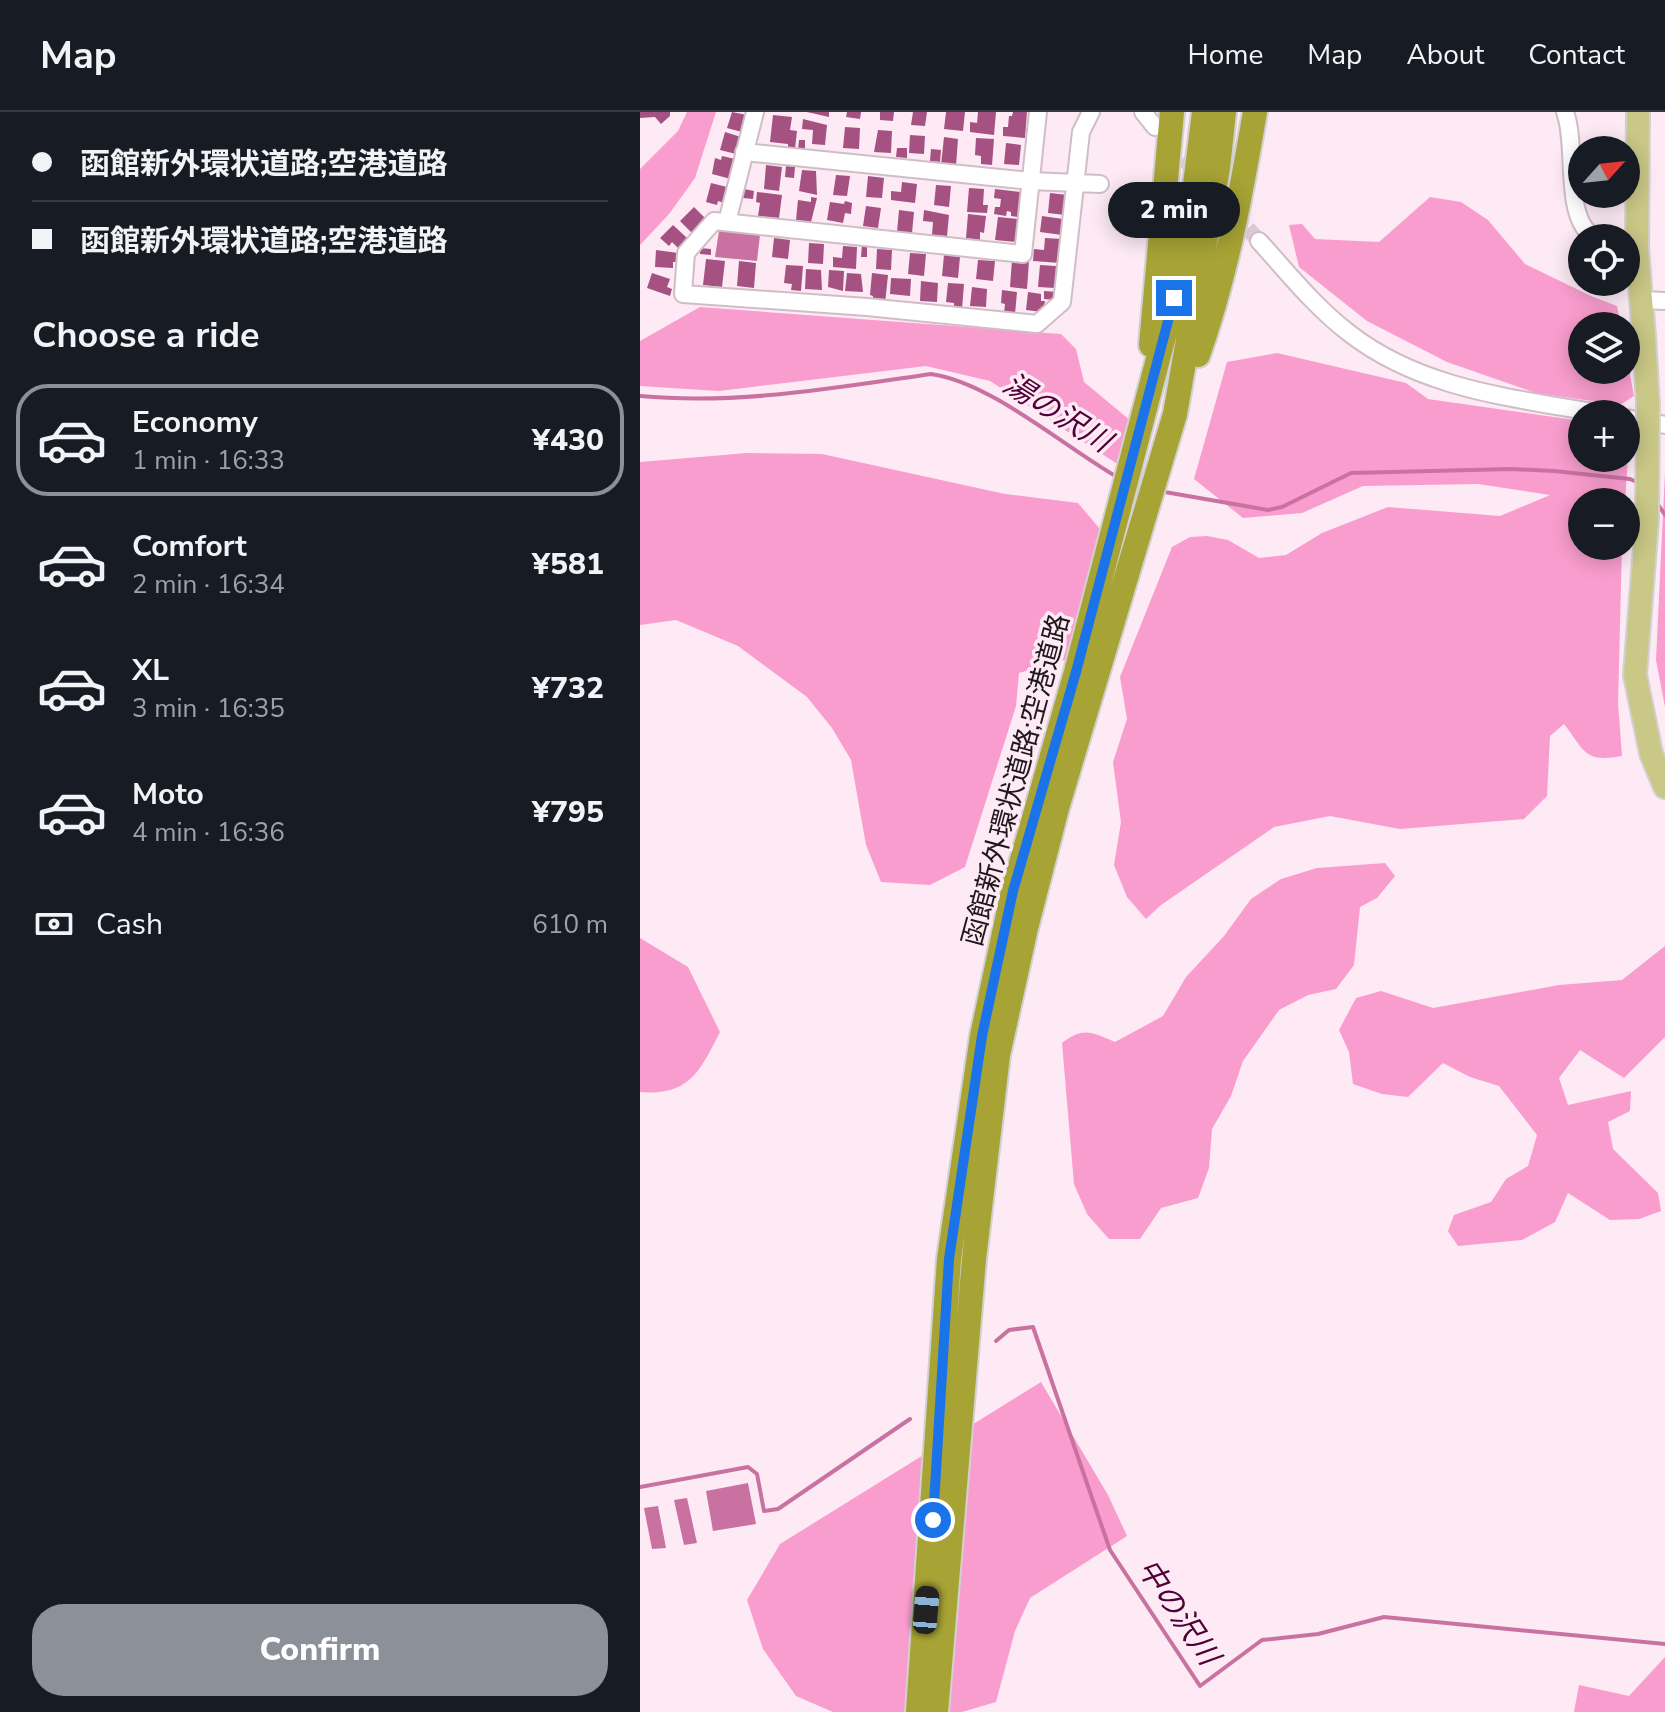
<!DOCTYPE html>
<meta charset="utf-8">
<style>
body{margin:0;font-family:"Nunito Sans","Noto Sans JP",sans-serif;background:#242831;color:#f1f3f6;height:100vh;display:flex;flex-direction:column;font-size:30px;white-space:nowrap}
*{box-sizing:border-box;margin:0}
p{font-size:26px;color:#9ea1a6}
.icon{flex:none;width:44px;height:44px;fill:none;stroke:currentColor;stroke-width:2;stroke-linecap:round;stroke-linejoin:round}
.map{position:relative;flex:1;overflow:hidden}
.details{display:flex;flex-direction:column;background:#171b24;width:640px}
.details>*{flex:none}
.guide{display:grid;align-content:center;height:176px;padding:0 32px;background:#171b24}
.needle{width:52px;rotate:63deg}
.fabs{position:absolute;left:928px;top:24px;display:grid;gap:16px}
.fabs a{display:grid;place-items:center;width:72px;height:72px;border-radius:50%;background:#171b24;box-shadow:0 4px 20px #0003;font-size:40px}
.end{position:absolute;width:36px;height:36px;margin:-18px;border:10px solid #1a73e8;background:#fff;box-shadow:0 0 0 4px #fff}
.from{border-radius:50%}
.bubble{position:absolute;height:56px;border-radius:28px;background:#171b24;box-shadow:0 4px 20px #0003;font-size:26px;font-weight:800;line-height:56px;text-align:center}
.car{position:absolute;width:24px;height:48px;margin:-24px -12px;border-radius:10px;box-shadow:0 0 6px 2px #0007;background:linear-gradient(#222 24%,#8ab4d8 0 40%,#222 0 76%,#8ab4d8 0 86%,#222 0)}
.guide b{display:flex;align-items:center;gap:28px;height:76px;font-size:30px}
.guide b+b{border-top:2px solid #363941}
.guide i{width:20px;height:20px;background:#f1f3f6}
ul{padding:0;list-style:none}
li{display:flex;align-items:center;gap:24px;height:112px;margin:0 16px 12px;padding:0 16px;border:4px solid transparent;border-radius:32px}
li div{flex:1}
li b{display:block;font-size:30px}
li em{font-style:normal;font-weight:800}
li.current{border-color:#8c9099}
li>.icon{width:72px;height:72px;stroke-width:1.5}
h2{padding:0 32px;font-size:36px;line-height:96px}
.pay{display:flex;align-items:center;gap:20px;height:88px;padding:0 32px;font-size:30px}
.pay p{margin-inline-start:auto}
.primary-button{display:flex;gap:16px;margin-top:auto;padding:16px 32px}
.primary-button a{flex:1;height:92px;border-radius:32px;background:#8c9099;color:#fff;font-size:32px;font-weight:800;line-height:92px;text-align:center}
header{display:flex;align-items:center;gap:48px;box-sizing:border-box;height:112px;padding:0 40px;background:#171b24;border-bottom:2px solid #363941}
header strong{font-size:38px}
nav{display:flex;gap:44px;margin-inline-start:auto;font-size:28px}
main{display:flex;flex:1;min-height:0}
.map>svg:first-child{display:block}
.forest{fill:#f99dce}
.water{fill:#c972a2}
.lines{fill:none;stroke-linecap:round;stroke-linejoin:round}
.stream{stroke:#c972a2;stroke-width:4}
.building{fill:#a55181}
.minor-tunnel{stroke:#dccad3;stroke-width:16;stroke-dasharray:16 8;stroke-linecap:butt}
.minor-casing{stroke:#d0bec7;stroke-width:20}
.major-casing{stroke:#d2d1d1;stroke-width:26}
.highway-casing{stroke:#d2d1d1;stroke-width:28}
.minor{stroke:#fff;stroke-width:16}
.major{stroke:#cac886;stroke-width:22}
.highway{stroke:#a7a335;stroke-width:24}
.major-bridge-casing{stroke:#d2d1d1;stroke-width:26;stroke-linecap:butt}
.major-bridge{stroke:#cac886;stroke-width:22}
.route{stroke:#1a73e8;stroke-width:10}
.labels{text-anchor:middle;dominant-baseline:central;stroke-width:7;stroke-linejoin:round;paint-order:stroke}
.street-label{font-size:28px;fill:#1f181b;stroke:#fdeaf4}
.water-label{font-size:30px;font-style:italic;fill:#500036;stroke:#fdeaf4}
</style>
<header>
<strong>Map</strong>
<nav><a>Home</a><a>Map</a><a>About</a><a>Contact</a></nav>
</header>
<main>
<section class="details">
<div class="guide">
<b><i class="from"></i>函館新外環状道路;空港道路</b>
<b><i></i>函館新外環状道路;空港道路</b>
</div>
<h2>Choose a ride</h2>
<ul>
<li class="current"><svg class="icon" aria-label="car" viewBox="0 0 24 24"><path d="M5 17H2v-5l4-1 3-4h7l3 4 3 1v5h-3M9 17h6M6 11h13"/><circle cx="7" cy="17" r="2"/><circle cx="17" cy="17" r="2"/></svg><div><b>Economy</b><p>1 min · 16:33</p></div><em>¥430</em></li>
<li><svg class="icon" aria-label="car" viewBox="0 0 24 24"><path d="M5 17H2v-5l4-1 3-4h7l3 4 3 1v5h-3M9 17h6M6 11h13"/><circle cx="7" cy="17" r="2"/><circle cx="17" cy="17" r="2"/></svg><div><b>Comfort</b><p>2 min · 16:34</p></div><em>¥581</em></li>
<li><svg class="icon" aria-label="car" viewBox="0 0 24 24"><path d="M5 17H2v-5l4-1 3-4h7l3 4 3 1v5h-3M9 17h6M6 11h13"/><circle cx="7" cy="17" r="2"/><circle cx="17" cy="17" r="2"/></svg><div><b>XL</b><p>3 min · 16:35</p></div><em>¥732</em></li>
<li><svg class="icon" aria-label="car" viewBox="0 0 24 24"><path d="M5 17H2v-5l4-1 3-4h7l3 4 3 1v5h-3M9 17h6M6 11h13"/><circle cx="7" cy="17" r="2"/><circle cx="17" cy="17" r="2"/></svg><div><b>Moto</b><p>4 min · 16:36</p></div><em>¥795</em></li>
</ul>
<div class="pay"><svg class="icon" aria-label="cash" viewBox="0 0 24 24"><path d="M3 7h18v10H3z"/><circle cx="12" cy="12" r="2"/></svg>Cash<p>610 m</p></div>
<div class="primary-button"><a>Confirm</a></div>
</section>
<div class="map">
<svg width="1025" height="1600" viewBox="0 0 1025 1600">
<rect width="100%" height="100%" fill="#fdeaf4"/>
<path class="forest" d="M47,0H76L55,66L29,102L0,133V57L38,19Z
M790,85L821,90L848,108L885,152L951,184L977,194L981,214H942V258H986V241L994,284L980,293L896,281L807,250L727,209L659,155L649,113L662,112L675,127L739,130Z
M60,195L421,222L436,237L444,270L497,314L479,353L350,269L286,254L79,279L0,274V229Z
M637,241L766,271L788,287L942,309V346H986V327L989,331L985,390H942V434H982L978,591L982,644C944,651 945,639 924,612L910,624L907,684L884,707L760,717L690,704L634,715L521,793L506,807L487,785L474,753L481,710L473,650L487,607L480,565L532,435L550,425L567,424L588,428L619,446L646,443L682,421L748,395L860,404L910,383L838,372L723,374L662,401L603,406L554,367L587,250Z
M107,341L182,342L365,382L438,391L465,423L428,547L379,561L376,594L325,755L290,773L241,770L226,733L211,648L192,616L167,585L98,534L36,508L0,513V350Z
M1025,360V595L1016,548Z
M745,751L755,764L737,786L720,795L714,853L696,877L668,883L639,898L603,949L591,984L572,1017L569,1056L558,1086L521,1096L500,1127H469L447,1102L434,1072L422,931C445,914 452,921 475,930L523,904L546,865L584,824L611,787L641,767L677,756Z
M0,826L48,855L80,920C60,959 50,984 0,980Z
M1025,834V925L984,966L940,938L919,966L928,993L991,979L990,999L968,1010L973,1037L1018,1081L1021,1099L999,1107L970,1108L928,1081L915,1110L882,1128L818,1134L808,1119L814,1103L851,1090L866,1067L888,1054L897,1023L859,974L830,965L803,951L768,985L742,982L713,972L709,940L699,918L716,886L741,879L793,896L919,873L982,868Z
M401,1270L468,1383L487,1424L390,1486L375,1519L356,1590L322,1600H193L156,1584L123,1537L107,1488L140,1432Z
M1025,1545V1600H934L939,1573L989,1584Z"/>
<path class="water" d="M79,119L120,123L117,149L75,145Z
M108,1371L116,1412L73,1419L66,1379Z
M47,1386L57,1431L44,1433L34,1388Z
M18,1394L26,1436L12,1437L4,1396Z"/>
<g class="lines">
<path class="stream" d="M0,284C98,293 194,276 291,262C350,270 423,334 477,365
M519,379L628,398L642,395L711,361L871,357L914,359L990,367L999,371
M1015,388L1025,403
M356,1229L369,1218L393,1215L470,1438L560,1574L622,1528L678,1522L744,1505L1025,1532
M0,1375L108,1355L117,1362L124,1399L138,1397L270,1307"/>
</g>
<path class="building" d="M0,0H30V4L21,12L15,5L0,6Z
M92,0L107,3L102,20L87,16Z
M167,0H189V5Z
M207,0H221L220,7L206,5Z
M240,0H254L253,9L240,8Z
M273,0H287L285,14L271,13Z
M306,0H325L323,19L304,17Z
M338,0H356L354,23L330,20V10L337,11Z
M373,0H387L385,26L363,24V15H368L369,4H372Z
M133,3L152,5L150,18L157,19L155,37L148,36V32L130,30Z
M163,7L187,13L185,33L172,32L173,18L162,17Z
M205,15L220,16L219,37L203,36Z
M238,18L252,19L251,41L234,40Z
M85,20L101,25L96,42L80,38Z
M270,23L285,24L284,42L269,41Z
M304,25L318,27L316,54L301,53Z
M336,26L354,27L352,53L341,52V44L335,43Z
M159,28H165V38H158Z
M366,31L381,33L379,53L364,52Z
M257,36H267V46L256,45Z
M291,37L301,38L300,50L290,49Z
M82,44L95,47L91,67L72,62L75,46L81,48Z
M126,53L142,55L139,79L124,77Z
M146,54L155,55L154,66L145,65Z
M162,58L176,59L177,83L159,79Z
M196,63L210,64L207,84L193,83Z
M228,64L244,66L242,86L226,85Z
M262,70L277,72L275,91L251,88V79L261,80Z
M71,71L87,75L84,91L78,89L77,93L66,90Z
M296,73L311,74L309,95L294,93Z
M329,76L344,77L343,93H348L347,101L327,100Z
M104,77L114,79L113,87L103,86Z
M355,77L381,80L379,105L371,104V100L367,99L366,104L354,102L355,95H360L361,87L354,86Z
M117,80L142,83L139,106L118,104L120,91L116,90Z
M410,81L427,83L425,103L408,101Z
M171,85L177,86L171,110L156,108L158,88L171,90Z
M205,89L212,91L211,102L205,101L203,111L187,108L190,90L204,92Z
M226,94L241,96L238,116L223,114Z
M54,95L66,107L52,121L40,109Z
M259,98L274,100L272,121L257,120Z
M284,98L309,103L307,124L292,123L293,110L283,109Z
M328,102L346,104L344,121L340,120V128L326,126Z
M402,104L423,107L422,123L400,120Z
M358,105L379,107L376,130L355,128Z
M33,113L47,126L38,136L32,130L29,134L20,126Z
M134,126L150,128L148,147L132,145Z
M405,126L422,127L420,151L393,149L394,137L404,138Z
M169,131L184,132L183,152L168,151Z
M222,132L227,133V145H221Z
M203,134L217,135L216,157L193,155V145L202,146Z
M60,136L71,137V143L60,142Z
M237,137L252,138L251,158L236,157Z
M16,138L38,141V150H33V156L15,155Z
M270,141L286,142L284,164L268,162Z
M304,143L320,145L318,166L302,164Z
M66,147L85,149L82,175L63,173Z
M338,148L355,149L353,169L336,167Z
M372,148L389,149L387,177L370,175Z
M99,149L116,151L114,176L97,174Z
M146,153L163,154L161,179L151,178L152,172L144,171Z
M400,153L416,154L415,176L398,175Z
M166,157L181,158L182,178L165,177Z
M189,158L204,159L203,179L188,175Z
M12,161L30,167L27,175L32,177L30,184L7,176Z
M207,161L221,162L223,180L205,179Z
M232,161L248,163L245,192L233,191V184L230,183Z
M251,166L271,167L270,184L250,182Z
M281,169L298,171L297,190L280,189Z
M308,171L324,172L322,197L314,196V191L306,190Z
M332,175L347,177L346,195L330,194Z
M362,178L377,180L375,202L364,201L365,192L361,191Z
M404,179L418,180L417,188L404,187Z
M388,180L401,182V189H405L403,200L386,198Z"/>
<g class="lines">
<path class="minor-tunnel" d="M527,28L619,129"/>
<g class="minor-casing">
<path id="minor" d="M398,0L383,142L74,109L46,141L43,182L227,195L397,212L422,190L441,20L451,0
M503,0L515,15
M925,0C938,35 922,107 955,126
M104,40L391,69L460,72
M87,110L115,0
M619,129C648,161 675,195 709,221C782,278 875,286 963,302
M1001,188L1025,189
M986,306L1025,313"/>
</g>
<g class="major-casing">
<path id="major" d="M998,0L997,138L1004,224
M1011,641L1025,675"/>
</g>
<g class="highway-casing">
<path id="highway" d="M511,233L532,0
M558,243C586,164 601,82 615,0
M278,1600L309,1147L342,924L373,779L436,560L534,186L555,73L564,0
M296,1600L334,1147L358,943L386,816L417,696L535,302L578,56L584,0"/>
</g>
<use href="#minor" class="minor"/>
<use href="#major" class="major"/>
<use href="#highway" class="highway"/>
<g class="major-bridge-casing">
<path id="major-bridge" d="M1004,224L1008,293L1007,409L995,563L1011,641"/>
</g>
<use href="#major-bridge" class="major-bridge"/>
</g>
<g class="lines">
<path class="route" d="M293,1408L309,1147L342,924L373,779L436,560L534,186"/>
</g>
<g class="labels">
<g class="street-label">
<text transform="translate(376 668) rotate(-75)">函館新外環状道路;空港道路</text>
</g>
<g class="water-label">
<text transform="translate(417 301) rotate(32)">湯の沢川</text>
<text transform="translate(538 1500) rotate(56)">中の沢川</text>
</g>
</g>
</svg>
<div class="fabs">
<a><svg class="needle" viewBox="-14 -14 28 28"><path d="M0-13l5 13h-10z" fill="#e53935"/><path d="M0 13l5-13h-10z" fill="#9ea1a6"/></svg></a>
<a><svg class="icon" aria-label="locate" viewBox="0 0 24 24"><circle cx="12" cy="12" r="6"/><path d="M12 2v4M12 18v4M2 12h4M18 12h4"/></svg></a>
<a><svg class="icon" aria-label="layers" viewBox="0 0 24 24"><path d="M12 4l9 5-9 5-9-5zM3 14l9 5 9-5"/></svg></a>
<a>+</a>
<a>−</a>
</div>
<i class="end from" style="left:293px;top:1408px"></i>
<i class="end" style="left:534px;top:186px"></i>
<div class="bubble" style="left:468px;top:70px;width:132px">2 min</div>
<i class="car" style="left:286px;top:1498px;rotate:5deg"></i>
</div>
</main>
